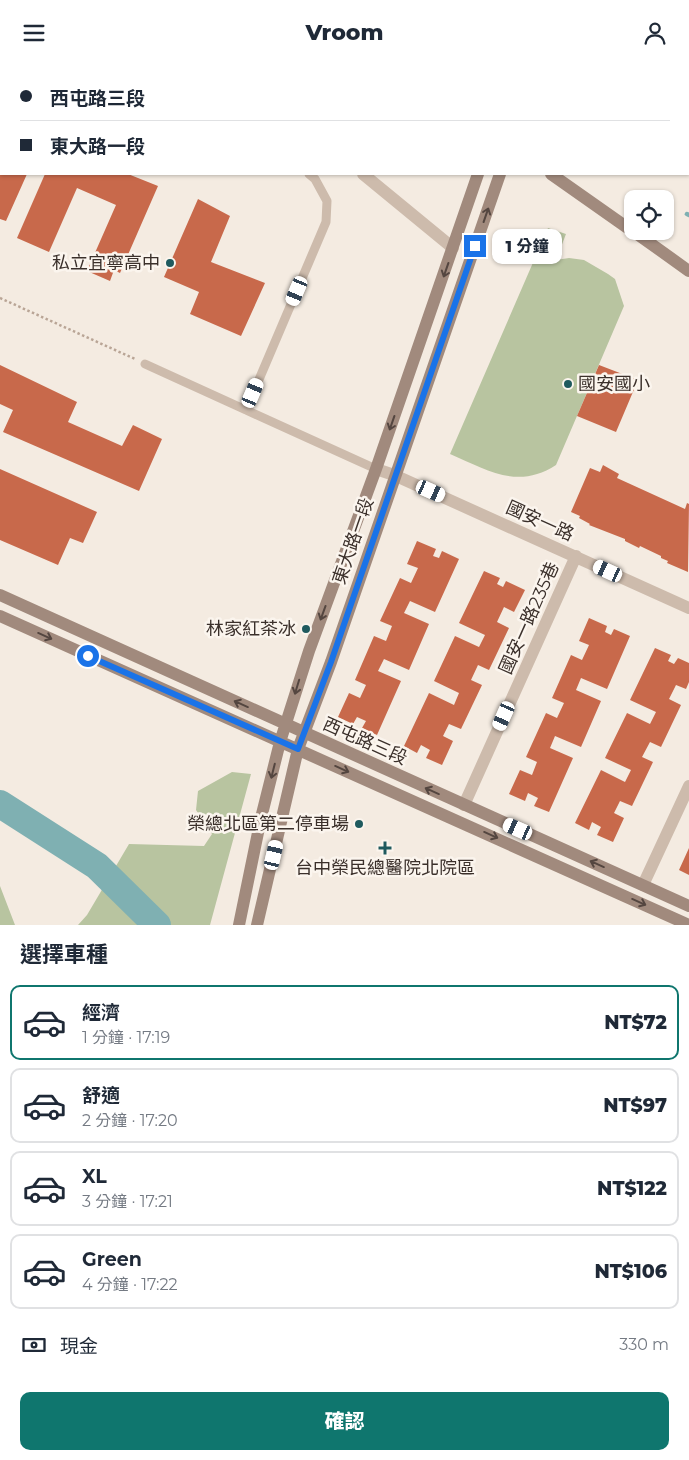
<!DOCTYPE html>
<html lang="zh-TW">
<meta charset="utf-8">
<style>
body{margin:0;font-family:Montserrat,"Noto Sans TC",sans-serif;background:#f6f6f7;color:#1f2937;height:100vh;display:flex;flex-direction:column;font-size:19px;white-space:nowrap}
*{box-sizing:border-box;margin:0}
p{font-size:16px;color:#747a83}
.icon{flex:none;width:28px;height:28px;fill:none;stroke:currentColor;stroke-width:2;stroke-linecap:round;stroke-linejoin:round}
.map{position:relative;height:860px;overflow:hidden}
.panel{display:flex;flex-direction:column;background:#fff;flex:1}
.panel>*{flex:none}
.top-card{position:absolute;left:0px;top:0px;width:690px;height:110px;box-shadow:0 1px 4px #0004;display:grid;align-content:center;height:110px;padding:0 20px;background:#fff}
.tools{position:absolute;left:624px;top:125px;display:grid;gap:10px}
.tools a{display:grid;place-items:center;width:50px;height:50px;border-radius:10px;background:#fff;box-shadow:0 1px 4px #0004;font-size:25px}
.end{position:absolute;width:22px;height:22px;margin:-11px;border:6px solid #1a73e8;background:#fff;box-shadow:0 0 0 2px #fff}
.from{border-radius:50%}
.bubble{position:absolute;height:35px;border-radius:10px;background:#fff;box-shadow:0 1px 4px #0004;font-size:16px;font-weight:800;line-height:35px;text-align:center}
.car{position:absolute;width:15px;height:30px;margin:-15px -8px;border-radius:6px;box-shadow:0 0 4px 1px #0007;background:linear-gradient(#fff 24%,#345 0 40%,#fff 0 76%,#345 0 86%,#fff 0)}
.top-card b{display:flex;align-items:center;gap:18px;height:48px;font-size:19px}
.top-card b+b{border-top:1px solid #e0e1e3}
.top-card i{width:12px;height:12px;background:#1f2937}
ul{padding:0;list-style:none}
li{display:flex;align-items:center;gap:15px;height:75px;margin:0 10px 8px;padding:0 10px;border:2px solid #e0e1e3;border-radius:10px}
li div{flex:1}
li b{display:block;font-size:19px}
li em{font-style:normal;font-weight:800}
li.selected{border-color:#0f766e}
li>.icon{width:45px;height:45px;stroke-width:1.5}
h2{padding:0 20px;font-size:22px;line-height:60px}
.pay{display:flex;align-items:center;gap:12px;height:55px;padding:0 20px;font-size:19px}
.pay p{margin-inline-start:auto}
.primary-button{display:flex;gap:10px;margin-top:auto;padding:10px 20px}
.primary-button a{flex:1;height:58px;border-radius:10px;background:#0f766e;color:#fff;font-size:20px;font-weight:800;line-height:58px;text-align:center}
header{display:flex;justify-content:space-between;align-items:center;height:65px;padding:0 20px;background:#fff;font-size:22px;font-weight:800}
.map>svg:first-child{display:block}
.grass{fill:#b8c4a0}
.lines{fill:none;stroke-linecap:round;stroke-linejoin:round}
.stream{stroke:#7fb0b2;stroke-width:4.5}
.river{stroke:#7fb0b2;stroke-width:28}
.building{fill:#c8694b}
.path{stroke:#b9a596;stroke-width:2.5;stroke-dasharray:2.5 2.5;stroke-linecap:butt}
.lane{stroke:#cdbbac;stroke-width:9}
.street{stroke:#cdbbac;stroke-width:12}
.secondary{stroke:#a18a7d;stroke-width:12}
.oneway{stroke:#544640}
.route{stroke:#1a73e8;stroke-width:6}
.poi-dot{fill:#1f5a5e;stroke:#fbf5ee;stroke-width:2}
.labels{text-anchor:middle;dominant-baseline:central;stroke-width:5;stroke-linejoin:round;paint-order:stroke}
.poi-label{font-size:18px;fill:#3b302b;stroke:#fbf5ee;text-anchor:end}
.street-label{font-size:18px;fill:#3b302b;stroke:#fbf5ee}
</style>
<header><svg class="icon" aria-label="menu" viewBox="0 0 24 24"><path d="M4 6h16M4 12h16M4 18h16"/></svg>Vroom<svg class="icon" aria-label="person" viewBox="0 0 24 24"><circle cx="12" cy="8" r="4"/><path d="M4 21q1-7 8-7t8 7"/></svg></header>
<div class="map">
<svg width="689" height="860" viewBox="0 0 689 860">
<rect width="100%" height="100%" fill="#f4ebe1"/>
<path class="grass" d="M548,163L566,169L556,195L569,193L584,195L608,209L615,214L624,241L556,400C518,425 487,405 450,389Z
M232,707L251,709L210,860H78L87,850L129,779L204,781L212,769L196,745L198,726Z
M0,821L15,860H0Z"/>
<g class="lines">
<path class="stream" d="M687,149L689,150"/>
<path class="river" d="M0,739L97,801L157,860"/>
</g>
<path class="building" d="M0,109H27L6,156L0,154Z
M45,109H128L158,121L120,208L114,205L110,216L87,206L116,140L77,123L49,187L17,173Z
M198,134L230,151L211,197L265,218L241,271L190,249L199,227L164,212Z
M0,300L77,337L68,357L122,381L133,360L162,374L139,426L3,367L13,345L0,339Z
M599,300L638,315L616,367L577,351Z
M603,400L619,409L617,413L685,444L687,438L689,439L688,507L667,498L668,496L661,493V491L640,481L639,483L625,476V474L589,460L590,459L579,453L580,451L571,447L590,403L600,407Z
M0,404L97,447L83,478L70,473L58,500L0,475Z
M417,476L436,484L433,491L439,493L442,486L459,494L435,547L410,536L404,548L429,559L409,605L384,594L378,606L401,616L377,670L362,663L366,656L357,652L353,659L338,652L349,628L360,633L366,620L355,615L374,571L386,576L392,561L380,556L400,513L411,518L418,503L407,499Z
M484,506L500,513L497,519L503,522L506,516L525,525L514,547L504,542L497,557L509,563L489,605L478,600L471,615L482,620L461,664L449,659L443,671L453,676L442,700L426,693L430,685L421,680L417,688L404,681L429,628L454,640L459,628L434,616L455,571L479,582L485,570L459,558Z
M589,553L607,561L605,567L611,570L614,564L630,571L607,624L581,613L576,625L601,636L581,682L555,671L550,683L573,693L549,747L534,741L538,733L528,728L525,736L509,729L520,705L532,710L537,697L526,692L546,648L557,653L564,638L552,633L571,590L582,595L589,580L579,576Z
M655,583L671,590L668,596L674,599L678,593L689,598V617L686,624L676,620L669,634L681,640L661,682L650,677L642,692L653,697L632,741L620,736L614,748L624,753L613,777L597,770L601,762L592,757L589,765L575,758L601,705L625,717L631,705L605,693L627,648L650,659L656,647L630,635Z
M689,783V810L679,805Z"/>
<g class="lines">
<path class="path" d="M650,0V1
M0,233L135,294"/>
<path class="lane" d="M0,50H1
M309,109L315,114L327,136L326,157L246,345L376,404
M145,299L246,345"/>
<path class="street" d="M309,1L310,0
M363,109L453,183
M376,404L394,410L689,543
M464,740L576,491
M643,820L689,721"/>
<path class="secondary" d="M516,1V0
M539,1L540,0
M551,109L632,166
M633,166L689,206
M0,530L689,841
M0,551L689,860
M239,860L261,753L280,677L309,586L376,404L478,109
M257,860L298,684L331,597L500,109"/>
</g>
<defs><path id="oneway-shaft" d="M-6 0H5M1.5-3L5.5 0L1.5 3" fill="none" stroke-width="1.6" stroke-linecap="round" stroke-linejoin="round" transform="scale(1.25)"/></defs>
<g class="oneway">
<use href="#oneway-shaft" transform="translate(486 150) rotate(-71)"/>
<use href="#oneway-shaft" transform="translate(446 205) rotate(109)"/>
<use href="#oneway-shaft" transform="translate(392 358) rotate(109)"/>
<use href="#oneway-shaft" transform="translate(323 548) rotate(110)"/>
<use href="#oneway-shaft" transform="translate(45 571) rotate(24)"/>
<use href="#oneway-shaft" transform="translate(297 622) rotate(107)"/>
<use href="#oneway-shaft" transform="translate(241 639) rotate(-156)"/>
<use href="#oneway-shaft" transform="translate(342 704) rotate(24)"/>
<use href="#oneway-shaft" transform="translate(273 706) rotate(104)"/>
<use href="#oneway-shaft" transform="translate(432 726) rotate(-156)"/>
<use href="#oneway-shaft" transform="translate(491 770) rotate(24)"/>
<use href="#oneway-shaft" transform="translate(597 799) rotate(-156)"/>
<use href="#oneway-shaft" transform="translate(639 837) rotate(24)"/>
</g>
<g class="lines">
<path class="route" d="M88,591L298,684L331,597L475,181"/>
</g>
<g class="poi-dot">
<circle cx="170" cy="198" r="5"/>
<circle cx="568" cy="319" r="5"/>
<circle cx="306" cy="564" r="5"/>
<circle cx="359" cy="759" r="5"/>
<path d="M382.5 775.5h5v5h5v5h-5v5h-5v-5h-5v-5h5z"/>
</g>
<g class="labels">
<g class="poi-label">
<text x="160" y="198">私立宜寧高中</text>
<text x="578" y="319" text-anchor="start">國安國小</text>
<text x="296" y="564">林家紅茶冰</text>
<text x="349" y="759">榮總北區第二停車場</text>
<text x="385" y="803" text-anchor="middle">台中榮民總醫院北院區</text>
</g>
<g class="street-label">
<text transform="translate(540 456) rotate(24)">國安一路</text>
<text transform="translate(353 476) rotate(-71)">東大路一段</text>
<text transform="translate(529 553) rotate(-66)">國安一路235巷</text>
<text transform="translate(365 676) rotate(24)">西屯路三段</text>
</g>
</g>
</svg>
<div class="tools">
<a><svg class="icon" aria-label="locate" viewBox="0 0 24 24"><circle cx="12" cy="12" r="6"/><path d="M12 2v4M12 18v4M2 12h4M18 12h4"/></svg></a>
</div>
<i class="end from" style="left:88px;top:591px"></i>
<i class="end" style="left:475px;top:181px"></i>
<div class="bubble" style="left:492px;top:164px;width:70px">1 分鐘</div>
<i class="car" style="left:297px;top:226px;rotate:203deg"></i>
<i class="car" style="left:253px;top:328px;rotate:23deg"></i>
<i class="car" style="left:431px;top:426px;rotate:114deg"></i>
<i class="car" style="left:608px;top:506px;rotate:295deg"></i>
<i class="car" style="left:504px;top:651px;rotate:204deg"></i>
<i class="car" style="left:518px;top:764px;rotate:294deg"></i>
<i class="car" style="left:274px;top:790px;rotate:13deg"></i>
<div class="top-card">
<b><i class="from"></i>西屯路三段</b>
<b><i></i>東大路一段</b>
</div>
</div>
<section class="panel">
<h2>選擇車種</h2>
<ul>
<li class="selected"><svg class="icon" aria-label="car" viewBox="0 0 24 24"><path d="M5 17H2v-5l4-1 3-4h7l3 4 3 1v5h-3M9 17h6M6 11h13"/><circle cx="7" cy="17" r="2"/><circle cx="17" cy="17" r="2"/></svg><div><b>經濟</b><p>1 分鐘 · 17:19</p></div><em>NT$72</em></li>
<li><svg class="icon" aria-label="car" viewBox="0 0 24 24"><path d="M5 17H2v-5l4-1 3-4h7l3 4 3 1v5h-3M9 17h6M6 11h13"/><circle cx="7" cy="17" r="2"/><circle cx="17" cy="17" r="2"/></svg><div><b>舒適</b><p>2 分鐘 · 17:20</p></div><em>NT$97</em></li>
<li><svg class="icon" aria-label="car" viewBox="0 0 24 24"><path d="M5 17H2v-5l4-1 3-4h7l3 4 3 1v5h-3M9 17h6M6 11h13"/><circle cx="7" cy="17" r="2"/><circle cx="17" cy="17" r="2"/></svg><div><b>XL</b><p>3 分鐘 · 17:21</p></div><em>NT$122</em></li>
<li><svg class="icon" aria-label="car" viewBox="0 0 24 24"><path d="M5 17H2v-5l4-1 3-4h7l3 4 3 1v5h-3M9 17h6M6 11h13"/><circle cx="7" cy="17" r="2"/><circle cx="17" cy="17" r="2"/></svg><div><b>Green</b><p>4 分鐘 · 17:22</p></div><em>NT$106</em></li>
</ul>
<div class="pay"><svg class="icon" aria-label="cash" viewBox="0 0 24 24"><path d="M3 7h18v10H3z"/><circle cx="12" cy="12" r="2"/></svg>現金<p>330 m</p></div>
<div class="primary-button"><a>確認</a></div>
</section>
